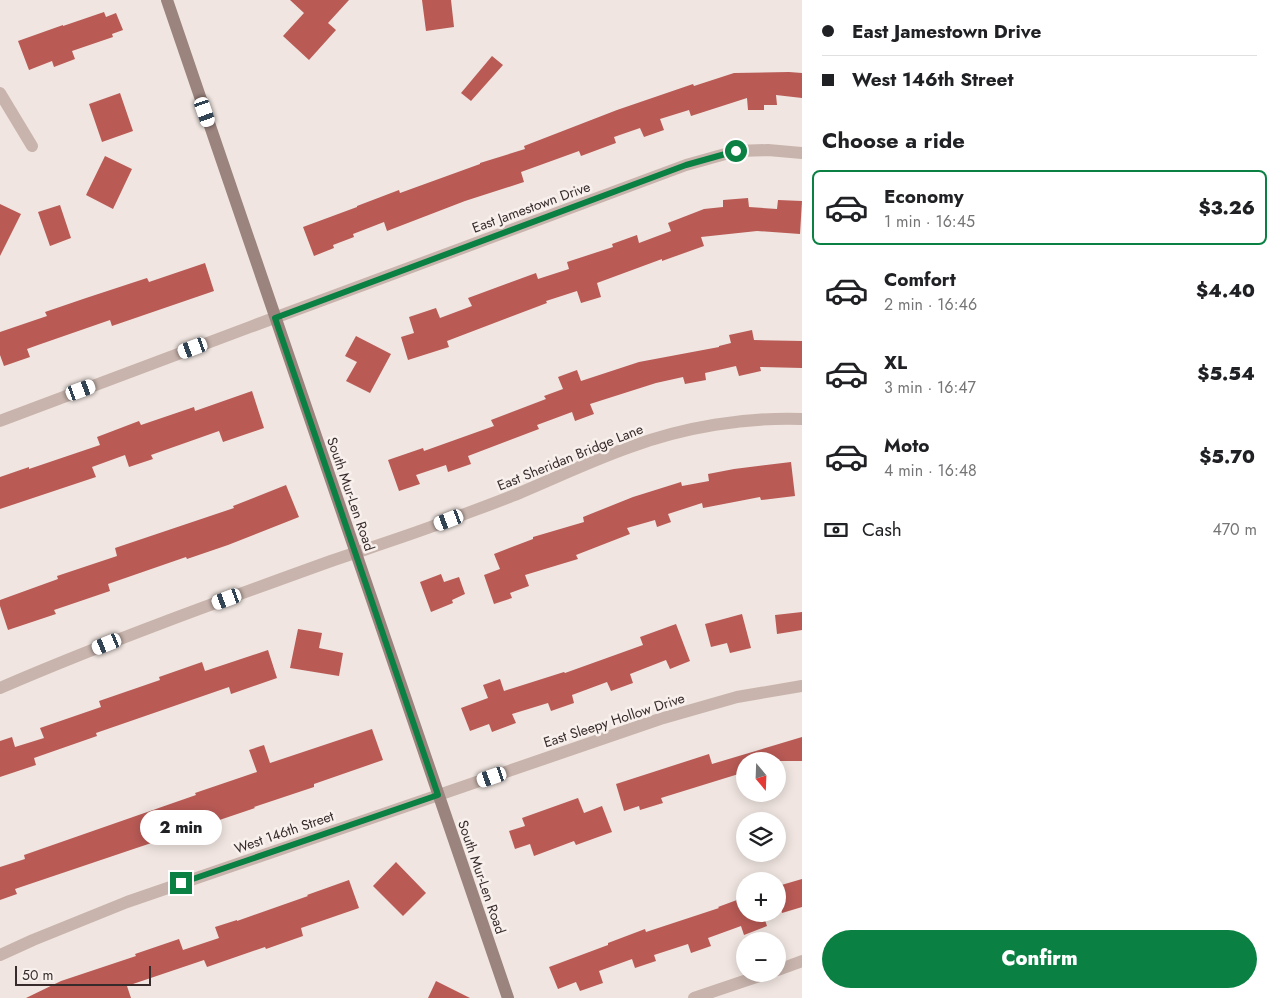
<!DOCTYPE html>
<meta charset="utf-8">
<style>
body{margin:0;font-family:Jost,sans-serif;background:#f6f6f6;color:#202124;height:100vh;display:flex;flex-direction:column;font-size:19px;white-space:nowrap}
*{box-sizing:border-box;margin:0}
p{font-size:16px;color:#757577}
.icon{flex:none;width:28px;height:28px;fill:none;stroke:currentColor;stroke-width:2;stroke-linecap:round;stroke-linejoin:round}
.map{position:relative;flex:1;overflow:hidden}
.drawer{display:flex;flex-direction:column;background:#fff;width:475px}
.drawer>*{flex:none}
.top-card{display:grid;align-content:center;height:110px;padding:0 20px;background:#fff}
.needle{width:32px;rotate:161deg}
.buttons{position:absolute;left:736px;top:752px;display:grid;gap:10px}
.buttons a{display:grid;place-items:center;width:50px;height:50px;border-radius:50%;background:#fff;box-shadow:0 2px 12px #0003;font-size:25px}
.scale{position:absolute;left:15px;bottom:12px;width:136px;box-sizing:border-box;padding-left:5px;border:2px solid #372c2b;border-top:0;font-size:14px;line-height:18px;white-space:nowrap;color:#372c2b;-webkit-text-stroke:4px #f8f0ec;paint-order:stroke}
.end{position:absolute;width:22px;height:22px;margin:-11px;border:6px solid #0b8043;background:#fff;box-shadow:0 0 0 2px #fff}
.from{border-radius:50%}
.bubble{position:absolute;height:35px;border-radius:18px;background:#fff;box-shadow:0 2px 12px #0003;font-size:16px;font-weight:800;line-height:35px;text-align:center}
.car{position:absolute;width:15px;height:30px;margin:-15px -8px;border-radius:6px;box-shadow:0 0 4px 1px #0007;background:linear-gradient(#fff 24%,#345 0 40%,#fff 0 76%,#345 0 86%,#fff 0)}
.top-card b{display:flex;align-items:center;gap:18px;height:48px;font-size:19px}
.top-card b+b{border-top:1px solid #e0e0e0}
.top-card i{width:12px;height:12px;background:#202124}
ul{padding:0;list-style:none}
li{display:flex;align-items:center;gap:15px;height:75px;margin:0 10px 8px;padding:0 10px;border:2px solid transparent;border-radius:8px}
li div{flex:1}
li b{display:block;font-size:19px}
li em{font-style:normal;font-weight:800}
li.current{border-color:#0b8043}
li>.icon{width:45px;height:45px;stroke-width:1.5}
h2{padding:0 20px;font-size:22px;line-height:60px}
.pay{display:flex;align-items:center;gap:12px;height:55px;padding:0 20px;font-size:19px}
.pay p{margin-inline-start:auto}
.action{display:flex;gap:10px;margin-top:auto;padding:10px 20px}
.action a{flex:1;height:58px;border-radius:30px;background:#0b8043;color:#fff;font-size:20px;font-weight:800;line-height:58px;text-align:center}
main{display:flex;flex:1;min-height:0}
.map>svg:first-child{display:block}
.building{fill:#b95a55}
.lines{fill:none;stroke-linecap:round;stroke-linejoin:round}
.street{stroke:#c8b4ad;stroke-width:12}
.secondary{stroke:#9b837e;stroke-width:12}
.route{stroke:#0b8043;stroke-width:6}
.labels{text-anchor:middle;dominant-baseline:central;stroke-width:5;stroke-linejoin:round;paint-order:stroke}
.street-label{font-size:14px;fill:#372c2b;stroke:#f8f0ec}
</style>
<main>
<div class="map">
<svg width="802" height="998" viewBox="0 0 802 998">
<rect width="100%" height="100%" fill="#f0e5e0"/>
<path class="building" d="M290,0H349L328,23L336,30L309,60L283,36L304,13Z
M422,0H451L454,27L426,31Z
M104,12L106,17L116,13L123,30L112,34L113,37L72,51L75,59L54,67L52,61L29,70L18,41L63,25V26Z
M492,56L503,65L471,101L461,93Z
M789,72L802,73V98L776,95L777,105H764V110H748L747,98L691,116L689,110L660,119L664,130L644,137L640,128L614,137L616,143L581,156L579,151L521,172L524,182L465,201L387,231L384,222L353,234L354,237L333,245L334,248L314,256L303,227L357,207V206L399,190L400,193L480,164V163L525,149L524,146L617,110L693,84L694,86L734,73Z
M120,93L133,131L102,142L89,104Z
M105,156L132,169L113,209L86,195Z
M748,198L749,207L777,209L778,200L802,201L800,234L757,231L701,237L704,246L662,261V259L597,283L601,297L581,303L577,291L546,301L547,303L447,341L449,347L408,360L401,337L414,333L409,317L436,308L440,318L472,306L468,298L536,273L538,279L569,269L567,262L613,247L612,244L637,235L639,243L671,231L668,223L704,209L723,207V200Z
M0,204L21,214L0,256Z
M60,205L71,238L50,246L38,212Z
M205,263L214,291L112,326L110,320L38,345L27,349L30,357L4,366L0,355V332L47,316L45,312L86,298L147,278L149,282Z
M752,330L754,340L802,341V368L760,367L761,371L739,376L736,366L705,373L706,380L685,384L683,377L656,383L590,404L594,414L575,421L572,412L537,425L539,429L468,456L471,464L448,472L446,465L416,475L420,484L399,491L388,460L423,448L424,451L494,426L491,420L546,399L544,396L563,389L558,377L577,370L581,381L639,362L719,347V346L731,343L729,335Z
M356,336L391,354L370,393L346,381L357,362L345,356Z
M252,391L264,428L223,442L219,431L151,455L153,459L129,467L125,455L92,467L96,477L0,509V477L29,467V469L100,445L97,437L139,421L141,425L194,407L195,411Z
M791,462L795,496L761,500L760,497L703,508L702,503L668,514L671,522L657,527L655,520L627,528L630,534L576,555L578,559L525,575L529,586L510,593L512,598L494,604L484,575L500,569L494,554L533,539V537L584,522L583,517L633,497L681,482L682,486L709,481L708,474L734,469Z
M286,485L299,517L228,545L187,559L186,557L108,584L110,591L54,610L56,614L8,630L0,606V600L58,579L57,576L117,556L115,548L234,508L233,506Z
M441,574L444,582L459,577L465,594L452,600L453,603L431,612L420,582Z
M802,612V630L777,634L775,615Z
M742,614L751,648L730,653L727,643L711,647L705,624Z
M676,624L690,661L670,669L666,660L630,674L633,683L611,691L607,682L572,695L574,703L551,711L548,703L512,714L516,723L492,732L489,724L470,731L461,708L488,698L483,685L500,679L504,691L564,672L565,673L643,645L640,637Z
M298,629L322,633L319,648L343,653L339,676L290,668Z
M268,650L277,678L231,694L229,687L96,733L97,736L34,758L36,765L0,777V741L12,737L15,747L44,738L40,728L101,707L99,701L160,680L159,677L202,662L205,671Z
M372,729L383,760L314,784V787L254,807L255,808L15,889L17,894L0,900V867L25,859L24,855L196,795L195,793L257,772L249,750L264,745L270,763Z
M802,737V761H745V772L661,798L663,803L640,810L639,806L624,811L616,784L709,754L712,764Z
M578,798L584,813L602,806L612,832L576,845L574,841L534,856L530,844L515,849L509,831L525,826L522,818Z
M396,862L426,893L403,916L373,886Z
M802,879V907L782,913L778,897V886Z
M349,880L359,908L301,928L303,936L266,949L265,947L207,967L204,960L127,986L131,998H26L61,981L136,956L135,954L179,939L183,950L219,938L215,927L237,920V921L308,896L307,895Z
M745,897V914H763L767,926L744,935L741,926L708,938L711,946L691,953L688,944L654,955L656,961L635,968L632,959L599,971L603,983L580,991L576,982L558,989L549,967L608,945V943L645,929L646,932L719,908L718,907Z
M436,981L470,998H428Z"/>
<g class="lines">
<path class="street" d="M0,93L32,146
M0,421L250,327L686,165L736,151L768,150L802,153
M0,688C109,641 220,601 331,561C366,549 401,538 436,525C461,515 487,506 512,496C551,480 590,461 630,447C684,427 745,417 802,419
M0,955L33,940L127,902L660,719L737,697L802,686
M778,970L802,961
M694,998L765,974"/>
<path class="secondary" d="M167,0L508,998"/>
</g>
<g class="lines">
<path class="route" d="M181,883L438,795L275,318L686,165L736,151"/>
</g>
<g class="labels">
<g class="street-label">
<text transform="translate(531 207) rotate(-20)">East Jamestown Drive</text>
<text transform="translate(570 457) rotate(-22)">East Sheridan Bridge Lane</text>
<text transform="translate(351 494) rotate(71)">South Mur-Len Road</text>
<text transform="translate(614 720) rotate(-18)">East Sleepy Hollow Drive</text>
<text transform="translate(284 832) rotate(-19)">West 146th Street</text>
<text transform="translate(482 877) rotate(71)">South Mur-Len Road</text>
</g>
</g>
</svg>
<div class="buttons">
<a><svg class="needle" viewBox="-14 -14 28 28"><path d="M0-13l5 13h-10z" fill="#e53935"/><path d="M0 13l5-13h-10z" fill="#757577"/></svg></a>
<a><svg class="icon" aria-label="layers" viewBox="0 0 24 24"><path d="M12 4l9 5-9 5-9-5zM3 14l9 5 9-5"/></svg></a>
<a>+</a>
<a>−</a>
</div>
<div class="scale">50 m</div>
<i class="end from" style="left:736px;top:151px"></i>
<i class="end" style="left:181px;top:883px"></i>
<div class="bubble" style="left:140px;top:810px;width:82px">2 min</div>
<i class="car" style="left:205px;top:112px;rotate:161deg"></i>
<i class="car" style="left:193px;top:348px;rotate:250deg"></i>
<i class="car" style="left:81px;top:390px;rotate:70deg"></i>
<i class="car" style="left:449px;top:520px;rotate:249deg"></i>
<i class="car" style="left:227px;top:599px;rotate:250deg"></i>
<i class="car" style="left:107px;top:644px;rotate:248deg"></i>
<i class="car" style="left:492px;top:777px;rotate:251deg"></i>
</div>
<section class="drawer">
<div class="top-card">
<b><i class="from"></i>East Jamestown Drive</b>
<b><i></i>West 146th Street</b>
</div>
<h2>Choose a ride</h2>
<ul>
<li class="current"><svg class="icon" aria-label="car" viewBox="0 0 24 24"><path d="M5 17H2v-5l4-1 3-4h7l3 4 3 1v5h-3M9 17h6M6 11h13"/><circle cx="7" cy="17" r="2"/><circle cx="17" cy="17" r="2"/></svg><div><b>Economy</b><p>1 min · 16:45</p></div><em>$3.26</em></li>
<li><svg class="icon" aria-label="car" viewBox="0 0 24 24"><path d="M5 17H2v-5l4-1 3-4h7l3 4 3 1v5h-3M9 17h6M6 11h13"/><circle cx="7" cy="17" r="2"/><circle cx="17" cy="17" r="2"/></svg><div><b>Comfort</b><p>2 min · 16:46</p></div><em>$4.40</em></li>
<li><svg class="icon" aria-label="car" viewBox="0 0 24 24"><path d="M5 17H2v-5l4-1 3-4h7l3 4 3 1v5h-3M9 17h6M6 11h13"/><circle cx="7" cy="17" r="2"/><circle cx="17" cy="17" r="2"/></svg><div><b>XL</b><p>3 min · 16:47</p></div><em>$5.54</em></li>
<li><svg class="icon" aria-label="car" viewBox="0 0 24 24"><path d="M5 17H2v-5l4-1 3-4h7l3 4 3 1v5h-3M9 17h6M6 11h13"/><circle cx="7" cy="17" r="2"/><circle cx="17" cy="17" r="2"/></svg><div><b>Moto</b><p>4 min · 16:48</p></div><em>$5.70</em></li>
</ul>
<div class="pay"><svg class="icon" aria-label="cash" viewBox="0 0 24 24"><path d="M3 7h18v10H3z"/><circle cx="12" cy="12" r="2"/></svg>Cash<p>470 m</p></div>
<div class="action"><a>Confirm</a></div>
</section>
</main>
